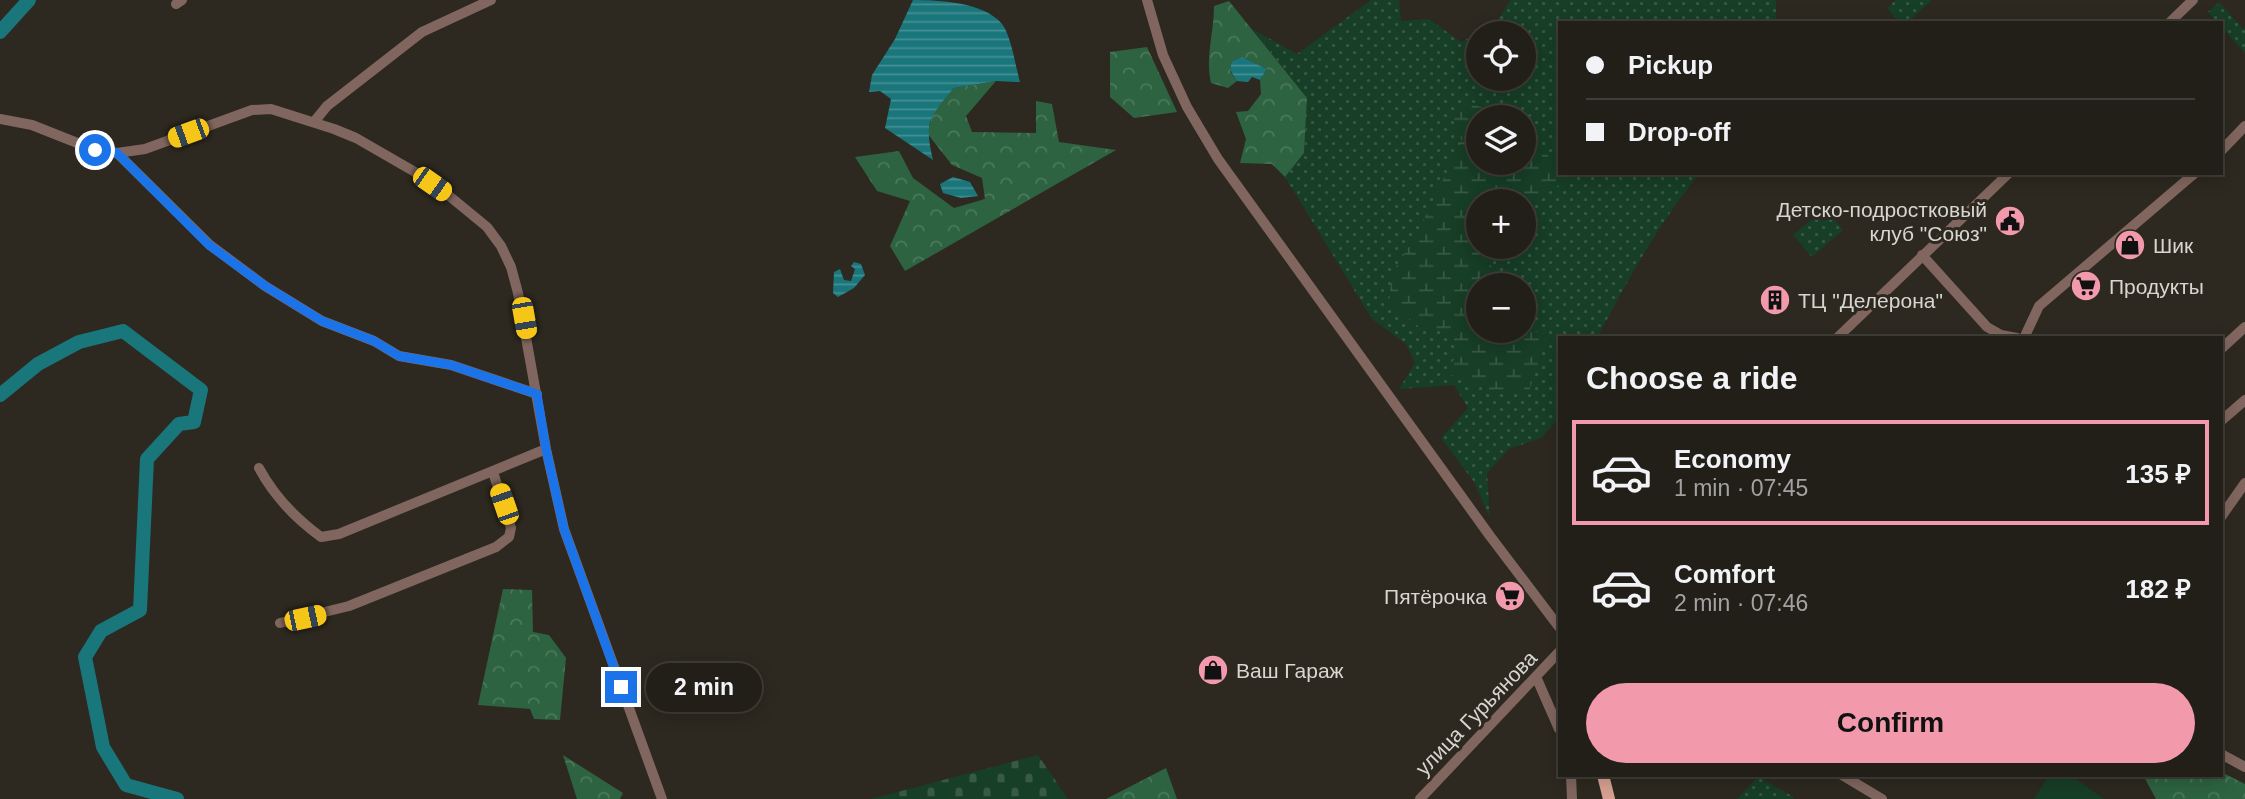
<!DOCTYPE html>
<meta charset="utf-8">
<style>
body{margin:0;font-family:Arial,sans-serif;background:#2a2721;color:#f1f3f6;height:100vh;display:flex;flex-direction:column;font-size:26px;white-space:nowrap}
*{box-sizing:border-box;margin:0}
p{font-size:23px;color:#a2a2a2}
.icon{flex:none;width:38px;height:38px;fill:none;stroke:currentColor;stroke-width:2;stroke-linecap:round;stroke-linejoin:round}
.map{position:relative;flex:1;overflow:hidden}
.drawer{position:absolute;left:1558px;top:336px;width:665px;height:441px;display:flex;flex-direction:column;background:#221f18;border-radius:0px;box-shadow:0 4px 18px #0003,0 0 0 2px #3f3d37}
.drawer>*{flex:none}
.guide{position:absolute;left:1558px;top:21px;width:665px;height:154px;border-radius:0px;box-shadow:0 4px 18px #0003,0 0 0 2px #3f3d37;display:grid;align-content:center;height:154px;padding:0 28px;background:#221f18}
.buttons{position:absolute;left:1466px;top:21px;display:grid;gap:14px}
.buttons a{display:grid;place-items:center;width:70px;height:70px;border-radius:50%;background:#221f18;box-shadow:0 4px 18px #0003,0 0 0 2px #3f3d37;font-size:35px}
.end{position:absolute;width:32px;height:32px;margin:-16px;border:9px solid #1a73e8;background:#fff;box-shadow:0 0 0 4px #fff}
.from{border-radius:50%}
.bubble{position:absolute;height:49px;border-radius:24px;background:#221f18;box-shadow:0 4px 18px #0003,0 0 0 2px #3f3d37;font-size:23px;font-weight:700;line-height:49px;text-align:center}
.car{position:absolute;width:21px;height:42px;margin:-21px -10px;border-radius:9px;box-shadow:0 0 5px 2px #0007;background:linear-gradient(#f5c518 24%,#345 0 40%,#f5c518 0 76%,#345 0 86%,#f5c518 0)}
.guide b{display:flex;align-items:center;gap:24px;height:66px;font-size:26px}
.guide b+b{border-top:2px solid #3f3d37}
.guide i{width:18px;height:18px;background:#f1f3f6}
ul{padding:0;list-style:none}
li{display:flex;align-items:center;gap:21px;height:105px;margin:0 14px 10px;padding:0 14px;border:4px solid transparent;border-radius:0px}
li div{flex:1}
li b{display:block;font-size:26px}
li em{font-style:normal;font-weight:700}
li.current{border-color:#f29aac}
li>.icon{width:63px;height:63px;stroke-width:1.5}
h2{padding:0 28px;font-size:32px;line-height:84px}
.primary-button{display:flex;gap:14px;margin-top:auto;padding:14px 28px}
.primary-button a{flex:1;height:80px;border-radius:42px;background:#f29aac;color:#111;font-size:28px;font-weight:700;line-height:80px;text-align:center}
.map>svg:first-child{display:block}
.grass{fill:url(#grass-dots);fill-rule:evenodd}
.forest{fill:url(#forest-crowns)}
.wetland{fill:url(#wetland-marsh)}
.cemetery{fill:url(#cemetery-stones)}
.garden{fill:#173e26}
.water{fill:url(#water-rules)}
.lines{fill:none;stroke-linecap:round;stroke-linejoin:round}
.river{stroke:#19767b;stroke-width:14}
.minor{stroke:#80665e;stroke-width:10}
.major{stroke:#d8a191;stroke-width:12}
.route{stroke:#1a73e8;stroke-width:9}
.labels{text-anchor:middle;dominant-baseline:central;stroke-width:6;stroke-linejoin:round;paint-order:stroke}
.poi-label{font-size:21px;fill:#d8d6d0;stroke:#2d2920;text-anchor:start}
.street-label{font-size:21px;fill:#d8d6d0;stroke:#2d2920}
</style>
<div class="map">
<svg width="2245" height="799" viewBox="0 0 2245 799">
<defs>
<pattern id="grass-dots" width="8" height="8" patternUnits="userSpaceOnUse" patternTransform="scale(1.75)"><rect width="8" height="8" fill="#173e26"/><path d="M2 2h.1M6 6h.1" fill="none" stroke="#385944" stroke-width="1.8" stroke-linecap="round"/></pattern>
<pattern id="forest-crowns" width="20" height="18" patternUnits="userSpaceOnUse" patternTransform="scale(1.75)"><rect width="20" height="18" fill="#2d6340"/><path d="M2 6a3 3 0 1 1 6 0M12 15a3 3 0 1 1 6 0" fill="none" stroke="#4b795b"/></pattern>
<pattern id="wetland-marsh" width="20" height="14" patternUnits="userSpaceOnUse" patternTransform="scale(1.75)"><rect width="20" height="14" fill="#173e26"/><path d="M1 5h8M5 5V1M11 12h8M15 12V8" fill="none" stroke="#385944"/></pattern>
<pattern id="cemetery-stones" width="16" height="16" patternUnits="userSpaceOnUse" patternTransform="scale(1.75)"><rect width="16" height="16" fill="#173e26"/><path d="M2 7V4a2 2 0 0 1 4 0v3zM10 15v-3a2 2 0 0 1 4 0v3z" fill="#385944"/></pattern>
<pattern id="water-rules" width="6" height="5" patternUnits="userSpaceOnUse" patternTransform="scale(1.75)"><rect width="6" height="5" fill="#19767b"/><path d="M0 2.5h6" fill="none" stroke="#458f93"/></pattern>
</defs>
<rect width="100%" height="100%" fill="#2d2920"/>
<path class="grass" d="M1371,0H1399L1401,21L1429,19L1461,42L1479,33V79H1524V33H1479L1495,25L1510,0H1776V23H1559V173H1700C1658,224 1628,280 1597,338H1559V418L1541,438L1509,449L1487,473L1490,518L1474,482L1441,438L1468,408L1454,385L1399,389L1415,363L1406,344L1372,319L1285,177L1304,153L1307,98L1252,29L1297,54ZM1479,117H1524V163H1479ZM1479,201H1524V247H1479ZM1479,285H1524V331H1479Z
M1896,0H1932L1907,23H1900L1887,8Z
M2219,2L2243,29L2245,27V53L2221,27V23H2217L2208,12Z
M1825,208L1843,230L1812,257L1793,235Z
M1758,777L1794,797L1793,799H1737Z"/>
<path class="forest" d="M1229,1L1307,98L1304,153L1285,177L1272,164L1240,163L1246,139L1236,112L1248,111L1261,94L1260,80L1267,69L1242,57L1232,61L1230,71L1237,81L1228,88L1211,83C1205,56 1214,34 1214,6Z
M1147,47L1177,112L1134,118L1110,97V52Z
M996,81L966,116L972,132L1036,133V101L1052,104L1059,142L1116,150L905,271L890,246L910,201L877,191L855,157L899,151L913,178L954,208L985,199L982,178L952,165L927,133L934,111L954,88Z
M503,589L532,590L533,632L549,635L566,658L560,720L534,719L530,709L478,705Z
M563,755L623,793L620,799H577Z
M1166,768L1177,799H1106Z
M2221,772L2245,784V799H2156L2143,775H2221Z"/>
<path class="wetland" d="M1468,102L1505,117H1479V163H1524V131L1559,167V173H1566L1571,178L1524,206V201H1479V247H1484L1491,266L1509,285H1479V331H1524V307L1534,332L1548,330L1528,395L1494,391L1446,373L1461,347L1444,332L1419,327L1389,301L1392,273L1417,234L1462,141L1453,120Z"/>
<path class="cemetery" d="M1038,755L1068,799H871Z"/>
<path class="garden" d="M2049,775H2070L2104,799H2034Z"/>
<path class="water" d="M913,0C939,0 984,2 1002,24C1011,35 1016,68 1020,82L996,81L954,88C929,118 924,121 933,160L885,128L891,99L880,91L869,92L872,75L895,39Z
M1242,57L1267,69L1260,80L1252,77L1248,82L1237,81L1230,70L1232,61Z
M953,177L970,182L978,196L961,198L943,193L940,184Z
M854,262L861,264L865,275L854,288L838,297L833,293L834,272L840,269L844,280L851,281L855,269L851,266Z"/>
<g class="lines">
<path class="river" d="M0,32L29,0
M0,395L38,364L79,342L123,331L201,390L194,422L179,424L147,459L140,610L101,631L85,657L103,747L126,785L177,799"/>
<path class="minor" d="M1147,0L1163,55L1187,107L1218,159L1490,536L1559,627
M176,4L182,0
M2169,23L2193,0
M0,119L32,125L95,150L117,153L145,149L252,110L271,109L334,129L356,138L415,172L448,195L487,227L501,246L511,267L518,293L546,449L564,529L662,799
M314,122L327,106L422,32L491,0
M2221,151L2245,126
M117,153L210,245L265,286L322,321L374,341L399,356L451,365L537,394
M1922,255L1987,327L2001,335L2017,338
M1837,338L2009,173
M2024,338L2039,306L2195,173
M2221,349L2245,327
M2221,421L2245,400
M259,468C274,496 295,518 321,537L339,534L546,449
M2221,517L2245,483
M280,623L349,606L496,547L509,537L511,528L493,472
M1537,679L1559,729
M2221,754L2245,767
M1571,775L1572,799
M1842,775L1882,799
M1420,799L1559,652"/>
<path class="major" d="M1603,775L1609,799"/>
</g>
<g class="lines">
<path class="route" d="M95,150L117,153L209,245L265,286L322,321L374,341L399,356L451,365L537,394L546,449L564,529L621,687"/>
</g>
<defs>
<g id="civic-disc" transform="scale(1.575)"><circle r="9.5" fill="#f29aac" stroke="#2d2920"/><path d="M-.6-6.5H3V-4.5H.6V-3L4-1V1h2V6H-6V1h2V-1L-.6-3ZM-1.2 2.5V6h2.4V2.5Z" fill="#111"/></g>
<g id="shop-disc" transform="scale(1.575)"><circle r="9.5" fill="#f29aac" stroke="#2d2920"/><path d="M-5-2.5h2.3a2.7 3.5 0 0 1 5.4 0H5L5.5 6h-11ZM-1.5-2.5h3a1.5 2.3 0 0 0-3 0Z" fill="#111"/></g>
<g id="supermarket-disc" transform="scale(1.575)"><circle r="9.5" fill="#f29aac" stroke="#2d2920"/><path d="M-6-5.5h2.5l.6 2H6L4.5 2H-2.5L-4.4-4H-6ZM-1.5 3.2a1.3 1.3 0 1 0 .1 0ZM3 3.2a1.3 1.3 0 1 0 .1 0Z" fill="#111"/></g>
<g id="building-disc" transform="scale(1.575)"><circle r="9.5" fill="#f29aac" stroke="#2d2920"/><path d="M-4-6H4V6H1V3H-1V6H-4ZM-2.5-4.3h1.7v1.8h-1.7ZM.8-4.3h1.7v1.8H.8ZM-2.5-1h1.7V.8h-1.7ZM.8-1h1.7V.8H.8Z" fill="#111"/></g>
</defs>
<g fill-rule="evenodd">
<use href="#civic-disc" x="2010" y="221"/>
<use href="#shop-disc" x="2130" y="245"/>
<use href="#supermarket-disc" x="2086" y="286"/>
<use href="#building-disc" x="1775" y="300"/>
<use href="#supermarket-disc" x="1510" y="596"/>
<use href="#shop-disc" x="1213" y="670"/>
</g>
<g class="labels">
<g class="poi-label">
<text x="1987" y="209" text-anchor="end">Детско-подростковый<tspan x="1987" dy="24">клуб "Союз"</tspan></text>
<text x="2153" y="245">Шик</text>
<text x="2109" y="286">Продукты</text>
<text x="1798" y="300">ТЦ "Делерона"</text>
<text x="1487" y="596" text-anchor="end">Пятёрочка</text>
<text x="1236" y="670">Ваш Гараж</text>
</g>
<g class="street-label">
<text transform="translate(1476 713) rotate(-46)">улица Гурьянова</text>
</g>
</g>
</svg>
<div class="buttons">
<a><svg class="icon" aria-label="locate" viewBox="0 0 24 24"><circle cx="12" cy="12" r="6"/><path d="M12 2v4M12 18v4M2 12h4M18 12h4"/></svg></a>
<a><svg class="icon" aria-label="layers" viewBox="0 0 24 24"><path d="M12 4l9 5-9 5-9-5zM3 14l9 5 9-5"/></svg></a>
<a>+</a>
<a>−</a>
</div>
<i class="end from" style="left:95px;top:150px"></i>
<i class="end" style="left:621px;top:687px"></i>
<div class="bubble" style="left:646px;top:663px;width:116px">2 min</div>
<i class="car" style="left:188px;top:133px;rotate:250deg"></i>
<i class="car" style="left:432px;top:184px;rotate:125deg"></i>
<i class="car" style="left:524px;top:318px;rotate:170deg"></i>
<i class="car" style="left:504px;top:504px;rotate:341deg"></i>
<i class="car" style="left:305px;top:618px;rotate:78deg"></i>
<div class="guide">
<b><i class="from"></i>Pickup</b>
<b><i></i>Drop-off</b>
</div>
<section class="drawer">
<h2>Choose a ride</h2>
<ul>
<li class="current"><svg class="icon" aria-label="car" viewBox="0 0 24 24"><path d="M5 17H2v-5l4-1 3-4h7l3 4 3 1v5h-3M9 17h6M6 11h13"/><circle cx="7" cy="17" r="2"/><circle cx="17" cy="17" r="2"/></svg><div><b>Economy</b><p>1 min · 07:45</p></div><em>135 ₽</em></li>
<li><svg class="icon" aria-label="car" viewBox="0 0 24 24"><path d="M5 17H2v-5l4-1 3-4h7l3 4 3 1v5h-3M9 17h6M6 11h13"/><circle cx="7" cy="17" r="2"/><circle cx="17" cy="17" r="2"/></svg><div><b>Comfort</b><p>2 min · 07:46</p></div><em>182 ₽</em></li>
</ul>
<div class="primary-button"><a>Confirm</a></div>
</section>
</div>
